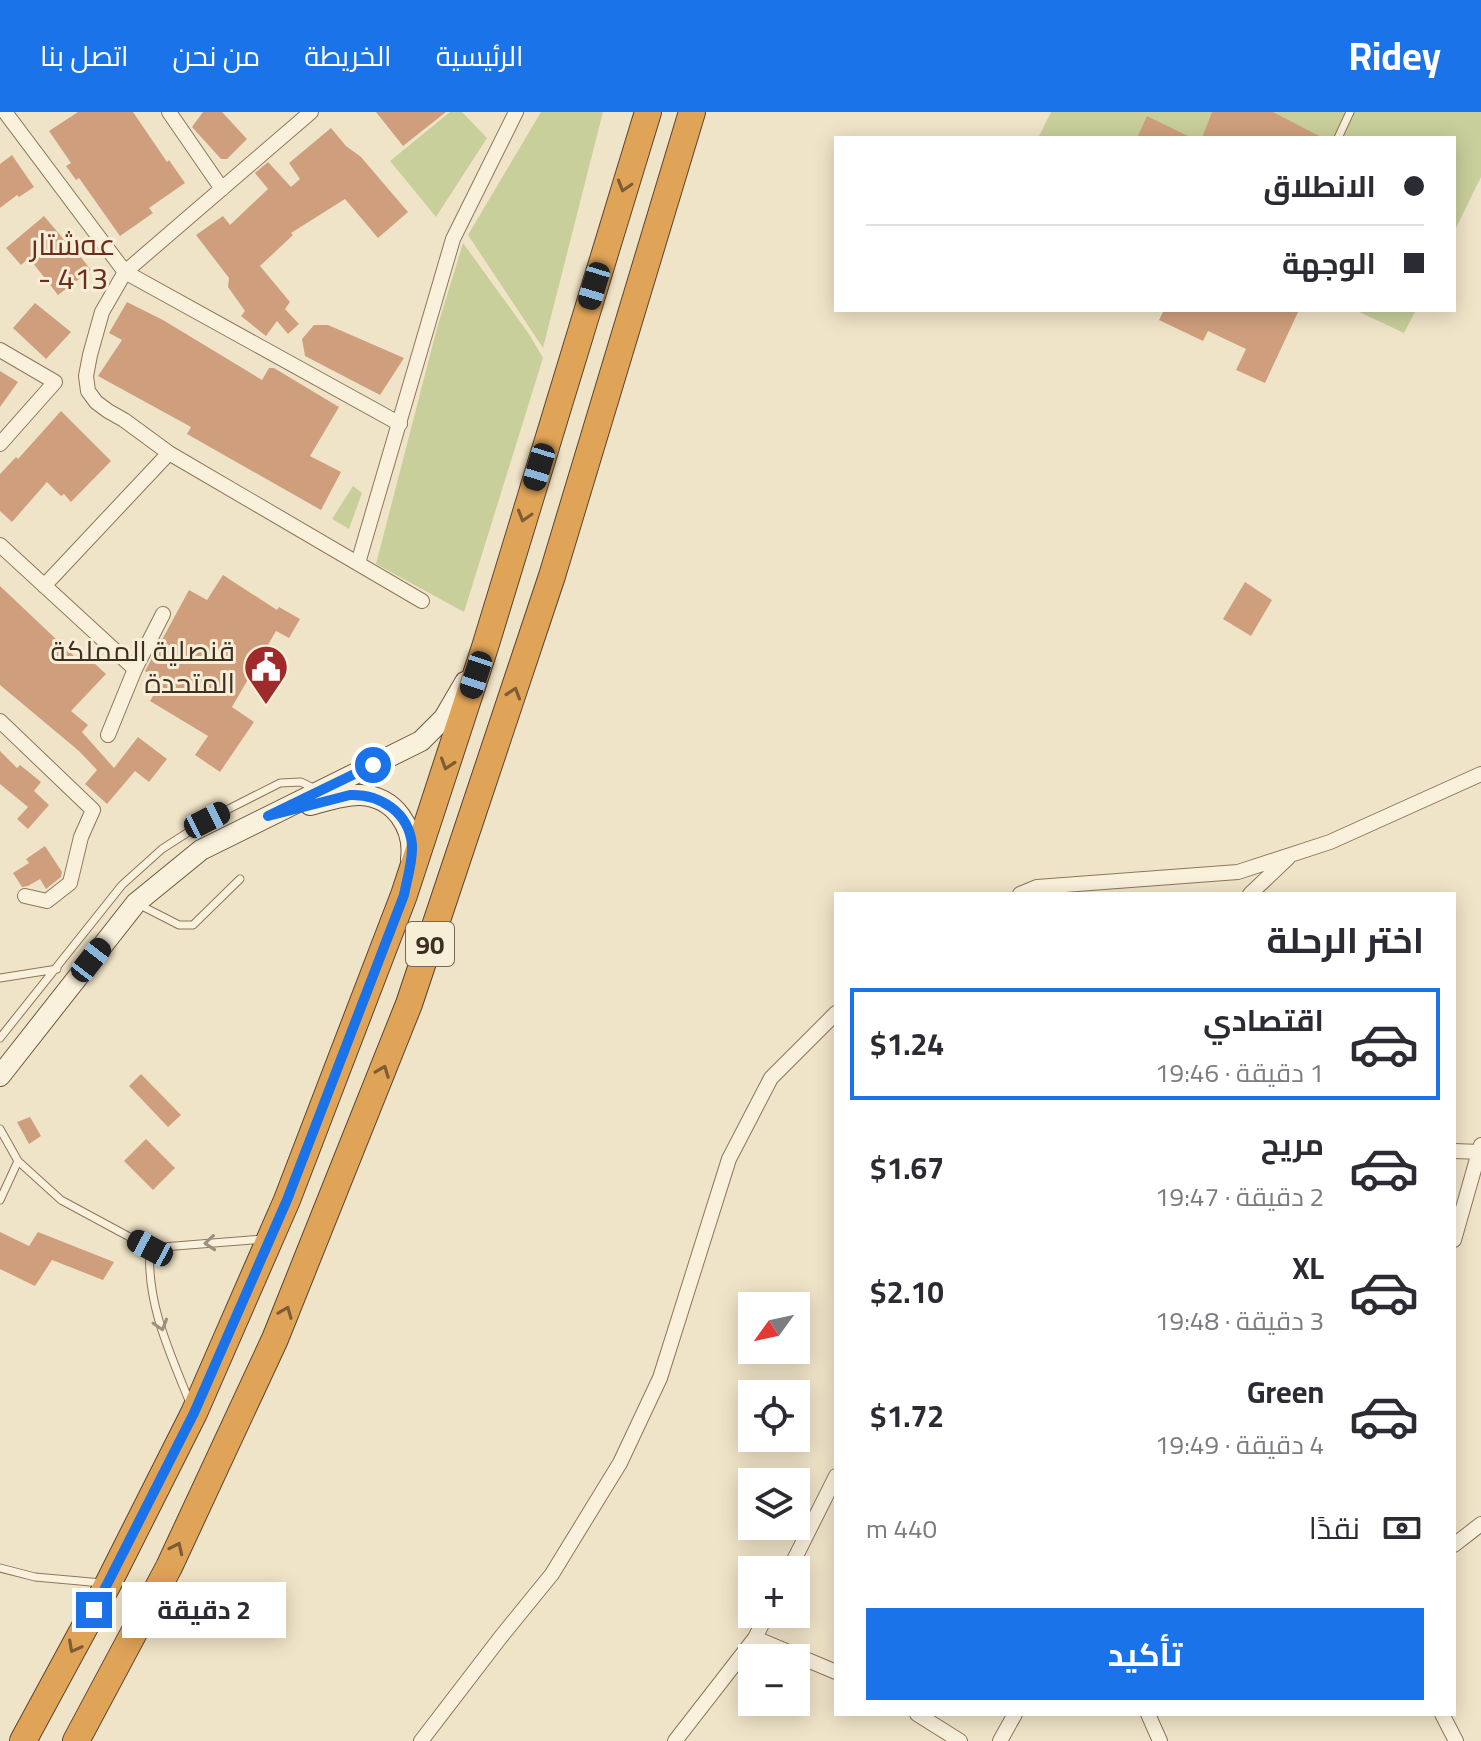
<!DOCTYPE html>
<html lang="ar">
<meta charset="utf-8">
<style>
body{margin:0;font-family:Georgia,Cairo,serif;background:#f2f2f3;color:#2b2b33;direction:rtl;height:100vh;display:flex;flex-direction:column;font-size:30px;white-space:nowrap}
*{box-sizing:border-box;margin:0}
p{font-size:26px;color:#7c7c81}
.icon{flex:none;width:44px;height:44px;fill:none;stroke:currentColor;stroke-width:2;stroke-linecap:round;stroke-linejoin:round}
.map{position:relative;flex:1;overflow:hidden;direction:ltr}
.drawer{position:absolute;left:834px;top:780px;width:622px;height:824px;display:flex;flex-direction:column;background:#fff;border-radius:0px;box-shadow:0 4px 20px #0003;direction:rtl}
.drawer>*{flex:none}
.guide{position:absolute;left:834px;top:24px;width:622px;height:176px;border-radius:0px;box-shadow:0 4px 20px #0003;direction:rtl;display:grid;align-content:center;height:176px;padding:0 32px;background:#fff}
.needle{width:52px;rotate:237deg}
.controls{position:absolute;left:738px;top:1180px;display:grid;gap:16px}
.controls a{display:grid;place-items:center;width:72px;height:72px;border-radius:0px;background:#fff;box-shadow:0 4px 20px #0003;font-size:40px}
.end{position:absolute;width:36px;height:36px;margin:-18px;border:10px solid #1a73e8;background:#fff;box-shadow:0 0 0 4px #fff}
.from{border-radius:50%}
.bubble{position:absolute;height:56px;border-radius:0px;background:#fff;box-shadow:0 4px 20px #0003;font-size:26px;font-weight:700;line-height:56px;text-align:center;direction:rtl}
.car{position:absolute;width:24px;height:48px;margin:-24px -12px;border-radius:10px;box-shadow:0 0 6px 2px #0007;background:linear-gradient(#222 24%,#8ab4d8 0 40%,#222 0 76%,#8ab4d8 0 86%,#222 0)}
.guide b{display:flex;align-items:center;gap:28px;height:76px;font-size:30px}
.guide b+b{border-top:2px solid #e1e1e2}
.guide i{width:20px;height:20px;background:#2b2b33}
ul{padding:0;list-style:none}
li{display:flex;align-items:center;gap:24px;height:112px;margin:0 16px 12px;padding:0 16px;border:4px solid transparent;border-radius:0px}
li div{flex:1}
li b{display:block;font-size:30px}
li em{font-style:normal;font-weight:700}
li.active{border-color:#1a73e8}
li>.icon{width:72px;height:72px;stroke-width:1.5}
h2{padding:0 32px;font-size:36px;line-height:96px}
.pay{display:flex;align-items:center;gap:20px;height:88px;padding:0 32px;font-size:30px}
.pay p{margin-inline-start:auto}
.action{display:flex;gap:16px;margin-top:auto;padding:16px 32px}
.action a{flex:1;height:92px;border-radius:0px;background:#1a73e8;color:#fff;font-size:32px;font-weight:700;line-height:92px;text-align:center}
header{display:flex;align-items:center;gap:48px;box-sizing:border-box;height:112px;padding:0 40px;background:#1a73e8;color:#fff}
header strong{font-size:38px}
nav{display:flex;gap:44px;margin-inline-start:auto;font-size:28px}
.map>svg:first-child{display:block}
.green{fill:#c9cf9b}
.building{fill:#cf9f7d}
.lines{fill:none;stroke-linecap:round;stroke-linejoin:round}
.lane-casing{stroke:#8d765c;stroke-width:9}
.street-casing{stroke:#8d765c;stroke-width:16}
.secondary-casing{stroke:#6f573f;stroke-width:22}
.highway-casing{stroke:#5b4430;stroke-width:28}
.lane{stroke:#faf1dc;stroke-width:7}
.street{stroke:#faf1dc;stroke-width:14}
.secondary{stroke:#faf1dc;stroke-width:20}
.highway{stroke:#e0a458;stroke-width:26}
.oneway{stroke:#7e5d36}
.oneway2{stroke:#9c907e}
.route{stroke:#1a73e8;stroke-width:10}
.labels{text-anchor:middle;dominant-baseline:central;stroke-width:6;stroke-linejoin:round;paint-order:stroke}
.shield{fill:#f7eed8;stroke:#756857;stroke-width:2}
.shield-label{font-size:26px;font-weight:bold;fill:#3d2e20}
.poi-label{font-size:28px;fill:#3d2e20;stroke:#f7eed8;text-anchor:end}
.neighbourhood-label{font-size:30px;fill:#6b2e1e;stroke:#f7eed8}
</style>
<header>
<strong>Ridey</strong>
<nav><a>الرئيسية</a><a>الخريطة</a><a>من نحن</a><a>اتصل بنا</a></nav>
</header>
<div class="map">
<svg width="1481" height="1629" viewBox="0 0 1481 1629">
<rect width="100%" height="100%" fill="#f0e4c8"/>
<path class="green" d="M450,0H462L487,26L436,105L390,49Z
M541,0H603L543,236L468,123Z
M1051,0H1481V65L1454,120V26H1038Z
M463,131L529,222L543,246L464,500L376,452L437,216Z
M1355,198H1416L1404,221Z
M353,374L362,381L349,417L332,407Z"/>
<path class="building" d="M78,0H133L167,50L169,48L185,71L149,96L153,101L120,124L79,66L76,68L66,54L71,51L49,19Z
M203,0H222L247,27L227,47H221L192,15Z
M376,0H446L403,34Z
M1212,0H1273L1323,26H1202Z
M1147,4L1192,26H1137Z
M331,16L346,34L361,45L408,100L378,126L345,87L291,121L293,123L260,154L290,190L285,197L299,212L288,222L277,209L266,224L241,204L245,199L228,175L229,166L196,123L223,104L230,113L268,77L255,61L268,50L291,75L300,67L289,51Z
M12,43L34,75L19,85L17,83L0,96V52Z
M44,104L66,130L68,129L91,158L58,183L29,146L21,153L6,136Z
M127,190L163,208L262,268L269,256H274L339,295L310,344L341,360L321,398L187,322L191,315L98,264L122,228L109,221Z
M35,191L71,220L46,247L13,216Z
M1164,198H1299L1265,271L1236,258L1246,237L1208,219L1203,229L1159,208Z
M314,213H328L404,246L380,283L305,244L302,227Z
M0,259L18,270L0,295Z
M61,299L111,349L71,390L64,382L61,384L47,370L12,410L0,399V362L16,345L18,347Z
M223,463L277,498L279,495L300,507L289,526L276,519L232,595L254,610L220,660L195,643L208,624L150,589L162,569L145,559L189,478L207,488Z
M1245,470L1272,488L1251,524L1223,507Z
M0,474L75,545L81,539L106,562L71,599L88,613L82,620L114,656L138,625L167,647L149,670L135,659L107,692L85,672L97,658L79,639L0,573Z
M0,639L17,656L20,653L41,670L34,679L49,693L28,717L17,707L28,695L0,672Z
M45,734L62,760L61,765L46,777L40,767L28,774L22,775L13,761L29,751L26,747Z
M141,962L181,1003L168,1015L129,974Z
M30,1005L41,1024L29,1032L17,1010Z
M146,1027L175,1056L153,1078L124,1049Z
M0,1120L29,1134L38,1120L114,1150L103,1168L52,1148L35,1174L0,1157Z"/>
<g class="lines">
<g class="lane-casing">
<path id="lane" d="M1338,26L1350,0
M138,792L179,813H193L240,767
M0,866L57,857
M0,926L122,773L162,737L207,708L280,671L301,670L317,678
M0,1017L18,1049L61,1088L150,1136L264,1127
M0,1088L18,1049
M150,1136C146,1191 170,1241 190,1291
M0,1456L35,1465L102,1471"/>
</g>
<g class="street-casing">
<path id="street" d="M5,0L125,160L400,312
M169,0L222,77
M311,0L125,160L102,200L90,243L86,264L88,279L96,290L108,299L124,308L169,341L422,489
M0,238L55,270L0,332
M0,433L135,557
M358,451L453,127L516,0
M44,474L169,341
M0,609L93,698L81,725L70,771L47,789L25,784
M108,623L135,557L163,502
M1020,782L1037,775L1238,760L1330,730L1481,662
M1250,782L1288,746
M1454,1039L1481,1040
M1454,1128L1481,1033
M1454,1433L1481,1412
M789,1458L836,1364
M755,1526L836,1560
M917,1602L960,1629
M1148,1602L1160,1629
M1442,1602L1456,1629
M421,1629L500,1526L552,1462L620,1351L660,1266L729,1047L771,966L836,901
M675,1629L755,1526L767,1502
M1000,1629L1015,1602"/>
</g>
<g class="secondary-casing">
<path id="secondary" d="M310,693C326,689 345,682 361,683C395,685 415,716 411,747
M0,964L136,791L201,738L421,629L444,606L465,570"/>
</g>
<g class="highway-casing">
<path id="highway" d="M23,1629L108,1472L194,1301L287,1088L404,783L485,535L648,0
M76,1629L169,1455L275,1227L409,892L552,464L692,0"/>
</g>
<use href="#lane" class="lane"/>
<use href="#street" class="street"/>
<use href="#secondary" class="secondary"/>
<use href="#highway" class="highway"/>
</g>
<defs><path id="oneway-chevron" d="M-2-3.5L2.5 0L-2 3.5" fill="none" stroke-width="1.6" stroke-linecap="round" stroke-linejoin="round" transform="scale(2)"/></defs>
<g class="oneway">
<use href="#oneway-chevron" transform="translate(624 74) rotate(107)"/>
<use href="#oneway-chevron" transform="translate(524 404) rotate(107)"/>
<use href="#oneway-chevron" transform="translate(514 581) rotate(-72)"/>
<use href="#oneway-chevron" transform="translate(447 652) rotate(108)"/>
<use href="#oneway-chevron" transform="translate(383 959) rotate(-69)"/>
<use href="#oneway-chevron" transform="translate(286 1200) rotate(-68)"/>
<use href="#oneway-chevron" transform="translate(177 1436) rotate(-65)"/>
<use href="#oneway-chevron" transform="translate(74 1535) rotate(118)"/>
</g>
<g class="oneway2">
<use href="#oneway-chevron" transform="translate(210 1131) rotate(175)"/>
<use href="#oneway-chevron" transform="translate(161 1213) rotate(73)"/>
</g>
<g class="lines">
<path class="route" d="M94,1498L194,1301L287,1088L404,783C407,767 413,749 412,733C409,700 380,682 350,683L268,704L373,653"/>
</g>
<defs>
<g id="civic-pin" transform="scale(2.3)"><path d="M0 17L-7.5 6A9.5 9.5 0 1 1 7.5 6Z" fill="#9e2a2b" stroke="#f7eed8"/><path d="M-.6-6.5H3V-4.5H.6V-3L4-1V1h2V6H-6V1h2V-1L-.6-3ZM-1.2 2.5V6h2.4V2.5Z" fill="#fff"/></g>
</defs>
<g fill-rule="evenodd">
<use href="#civic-pin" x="266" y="555"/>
</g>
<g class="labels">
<rect class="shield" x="406" y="810" width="48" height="44" rx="6"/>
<g class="shield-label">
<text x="430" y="832">90</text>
</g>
<g class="poi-label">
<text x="235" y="539">قنصلية المملكة<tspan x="235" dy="32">المتحدة</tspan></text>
</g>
<g class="neighbourhood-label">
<text x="73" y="132">عه‌شتار<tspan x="73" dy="34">- 413</tspan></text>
</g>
</g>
</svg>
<div class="controls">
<a><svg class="needle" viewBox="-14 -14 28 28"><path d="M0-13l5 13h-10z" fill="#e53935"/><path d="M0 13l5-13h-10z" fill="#7c7c81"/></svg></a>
<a><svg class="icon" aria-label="locate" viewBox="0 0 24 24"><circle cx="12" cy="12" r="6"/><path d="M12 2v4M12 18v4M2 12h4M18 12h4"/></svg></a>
<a><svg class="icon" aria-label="layers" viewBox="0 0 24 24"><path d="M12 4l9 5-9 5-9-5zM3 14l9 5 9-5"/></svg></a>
<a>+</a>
<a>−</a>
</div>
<i class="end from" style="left:373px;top:653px"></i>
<i class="end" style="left:94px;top:1498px"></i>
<div class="bubble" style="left:122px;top:1470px;width:164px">2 دقيقة</div>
<i class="car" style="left:594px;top:174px;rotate:197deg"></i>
<i class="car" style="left:539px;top:355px;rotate:197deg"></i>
<i class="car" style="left:476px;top:563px;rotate:198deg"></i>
<i class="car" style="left:207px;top:708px;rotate:63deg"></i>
<i class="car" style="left:91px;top:848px;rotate:38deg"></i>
<i class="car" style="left:150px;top:1136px;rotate:298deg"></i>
<div class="guide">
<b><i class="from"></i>الانطلاق</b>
<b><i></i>الوجهة</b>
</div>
<section class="drawer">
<h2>اختر الرحلة</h2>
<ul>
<li class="active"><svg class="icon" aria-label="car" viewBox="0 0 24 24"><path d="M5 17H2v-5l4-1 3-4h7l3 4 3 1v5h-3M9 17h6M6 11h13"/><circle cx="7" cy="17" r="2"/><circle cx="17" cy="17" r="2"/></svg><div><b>اقتصادي</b><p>1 دقيقة · 19:46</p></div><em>$1.24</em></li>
<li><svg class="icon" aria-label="car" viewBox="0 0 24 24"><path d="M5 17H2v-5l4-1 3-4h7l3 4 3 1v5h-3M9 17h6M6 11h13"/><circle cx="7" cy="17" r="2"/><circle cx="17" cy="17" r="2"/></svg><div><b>مريح</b><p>2 دقيقة · 19:47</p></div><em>$1.67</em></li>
<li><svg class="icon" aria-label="car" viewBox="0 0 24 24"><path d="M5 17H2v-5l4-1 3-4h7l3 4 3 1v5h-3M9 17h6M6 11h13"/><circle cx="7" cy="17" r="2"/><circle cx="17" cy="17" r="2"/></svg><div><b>XL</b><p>3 دقيقة · 19:48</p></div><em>$2.10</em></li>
<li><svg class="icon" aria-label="car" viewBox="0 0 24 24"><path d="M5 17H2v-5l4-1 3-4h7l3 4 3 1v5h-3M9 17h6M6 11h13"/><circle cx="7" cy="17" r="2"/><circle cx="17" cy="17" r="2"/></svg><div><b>Green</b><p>4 دقيقة · 19:49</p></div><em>$1.72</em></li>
</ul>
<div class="pay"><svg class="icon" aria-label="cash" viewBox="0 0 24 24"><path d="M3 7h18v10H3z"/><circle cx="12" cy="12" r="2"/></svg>نقدًا<p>440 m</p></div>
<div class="action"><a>تأكيد</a></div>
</section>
</div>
